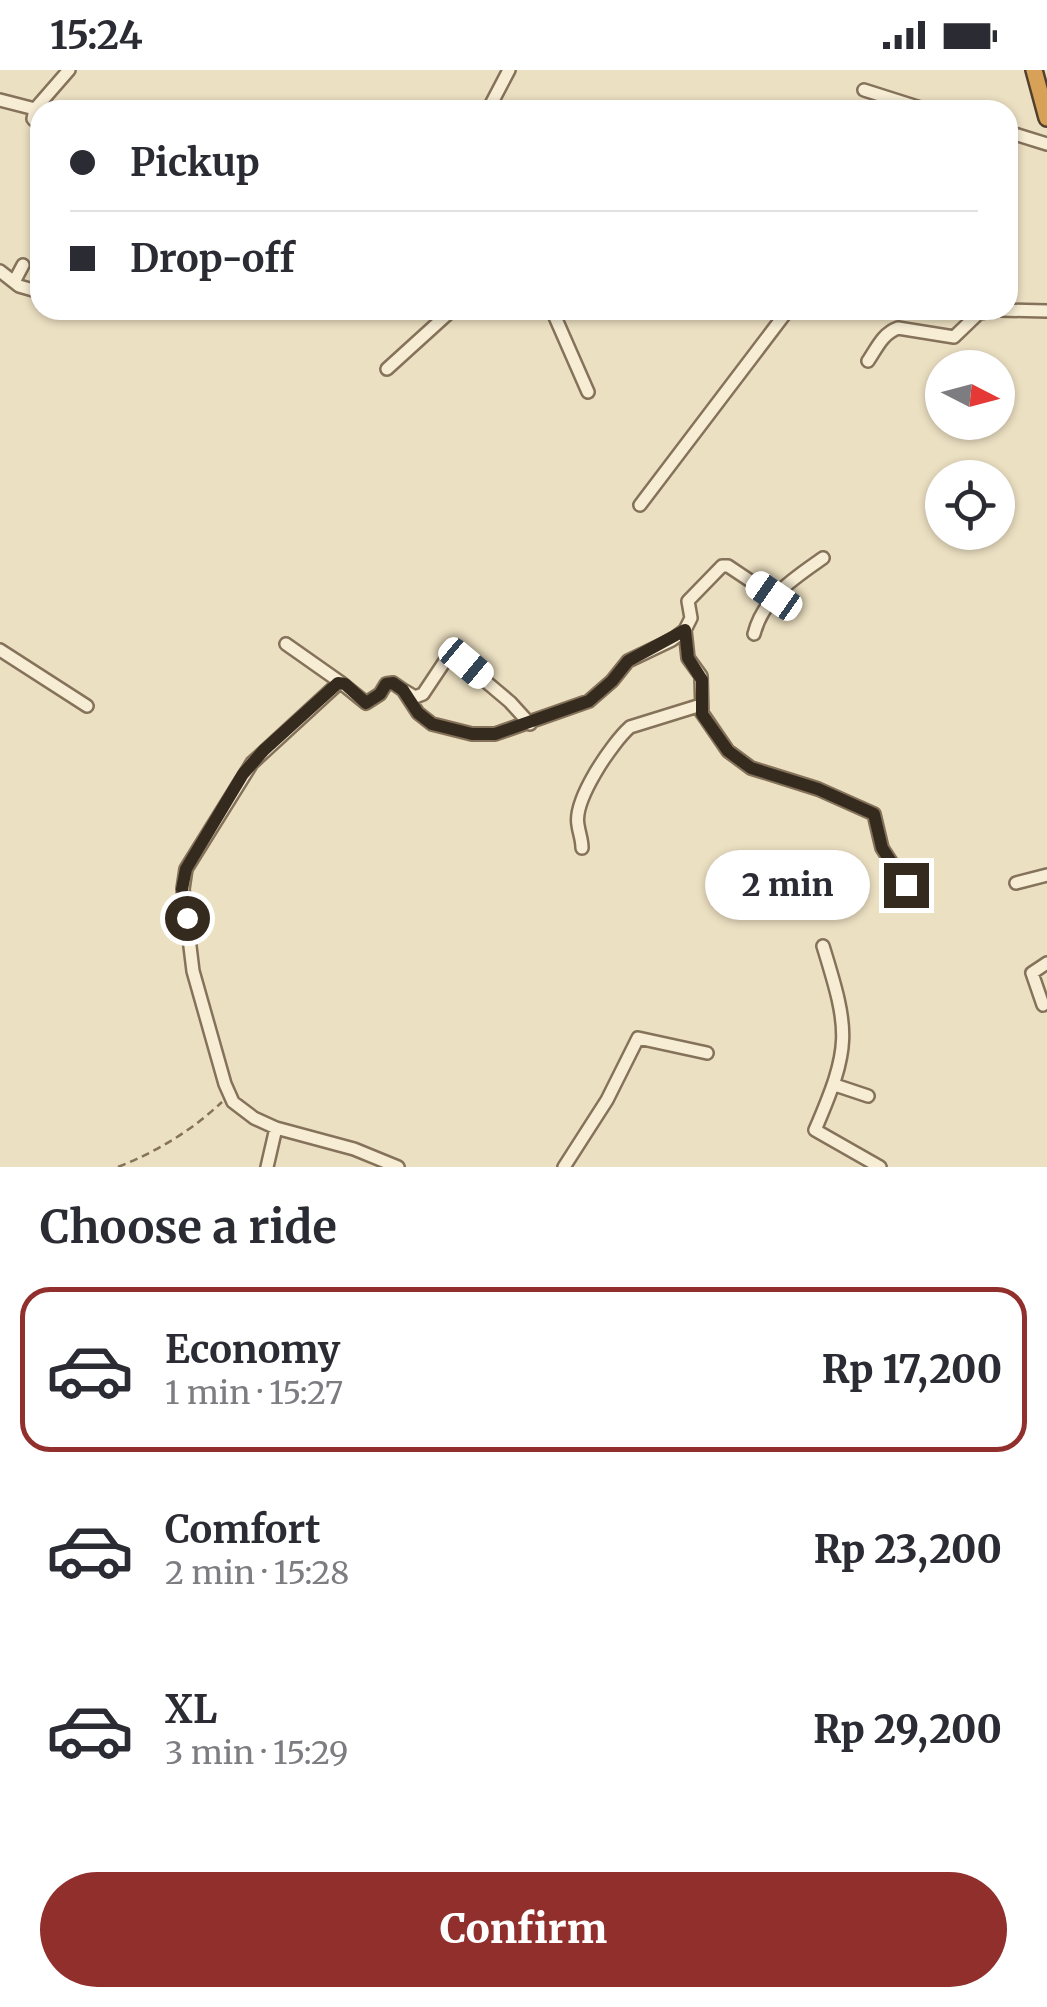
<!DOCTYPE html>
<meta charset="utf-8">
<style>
body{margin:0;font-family:Merriweather,serif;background:#f7f7f7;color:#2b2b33;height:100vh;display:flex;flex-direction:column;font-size:38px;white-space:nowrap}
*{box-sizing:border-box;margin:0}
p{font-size:32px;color:#7c7c81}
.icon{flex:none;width:55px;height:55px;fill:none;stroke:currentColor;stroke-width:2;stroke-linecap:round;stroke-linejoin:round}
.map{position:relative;height:1097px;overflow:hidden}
.sheet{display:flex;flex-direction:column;background:#fff;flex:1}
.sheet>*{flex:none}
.top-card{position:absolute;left:30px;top:30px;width:988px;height:220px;border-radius:30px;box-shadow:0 2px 8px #0004;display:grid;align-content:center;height:220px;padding:0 40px;background:#fff}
.needle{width:65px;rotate:96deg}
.controls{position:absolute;left:925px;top:280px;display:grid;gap:20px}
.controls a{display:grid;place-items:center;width:90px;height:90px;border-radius:50%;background:#fff;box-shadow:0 2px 8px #0004;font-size:50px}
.end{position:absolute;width:45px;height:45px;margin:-22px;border:12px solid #352a1e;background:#fff;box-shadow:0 0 0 5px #fff}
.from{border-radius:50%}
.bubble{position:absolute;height:70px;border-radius:35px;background:#fff;box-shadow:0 2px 8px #0004;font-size:32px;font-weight:800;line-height:70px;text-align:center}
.car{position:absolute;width:30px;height:60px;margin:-30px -15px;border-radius:12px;box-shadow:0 0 8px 2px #0007;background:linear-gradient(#fff 24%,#345 0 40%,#fff 0 76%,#345 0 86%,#fff 0)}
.top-card b{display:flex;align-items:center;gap:35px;height:95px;font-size:38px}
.top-card b+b{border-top:2px solid #e1e1e2}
.top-card i{width:25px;height:25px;background:#2b2b33}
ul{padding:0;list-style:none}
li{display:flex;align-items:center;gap:30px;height:165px;margin:0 20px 15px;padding:0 20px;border:5px solid transparent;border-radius:30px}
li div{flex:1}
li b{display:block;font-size:38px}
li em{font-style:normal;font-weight:800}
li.on{border-color:#912f2d}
li>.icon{width:90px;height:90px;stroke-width:1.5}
h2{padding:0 40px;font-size:45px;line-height:120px}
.action{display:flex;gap:20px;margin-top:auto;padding:20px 40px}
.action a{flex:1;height:115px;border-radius:60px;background:#912f2d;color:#fff;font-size:40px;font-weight:800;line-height:115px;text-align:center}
.status{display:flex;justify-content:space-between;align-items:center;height:70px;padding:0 50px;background:#fff;direction:ltr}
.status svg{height:28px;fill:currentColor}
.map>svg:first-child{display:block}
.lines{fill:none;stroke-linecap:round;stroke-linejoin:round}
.minor-casing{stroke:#85725a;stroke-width:16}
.highway-casing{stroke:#52402f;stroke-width:20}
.path{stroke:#85725a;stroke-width:2.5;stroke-dasharray:8 5;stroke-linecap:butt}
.minor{stroke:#f7edd5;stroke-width:11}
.highway{stroke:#d7a157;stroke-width:15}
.route{stroke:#352a1e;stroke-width:12}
</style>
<div class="status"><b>15:24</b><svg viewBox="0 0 49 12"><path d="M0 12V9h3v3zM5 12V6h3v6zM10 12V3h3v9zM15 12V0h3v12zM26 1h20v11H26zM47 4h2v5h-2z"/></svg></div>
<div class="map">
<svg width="1047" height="1097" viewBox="0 0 1047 1097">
<rect width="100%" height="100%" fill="#ece0c2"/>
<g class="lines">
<g class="minor-casing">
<path id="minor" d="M864,20L927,40
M0,30L35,39L69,0
M35,39L33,49L40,55
M488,40L509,0
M1008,62L1047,74
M0,201L19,216L40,222
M14,212L23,195
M552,240L588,322
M1000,240L1047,241
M868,291C877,278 882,264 898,258L954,267L979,243L998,240
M387,299L452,240
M640,435L788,240
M685,560L688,588L701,606L702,643L728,681L751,698L818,719L874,744L882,778L906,815
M754,564C763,528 793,509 823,488
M286,574L340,612
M0,580L87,636
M405,621L415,627L423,624L449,585L453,584L510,632L530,654
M582,778C582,769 579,763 578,755C573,730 612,673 630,657L701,635
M1016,813L1047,805
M823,876C850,963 851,976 815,1060L880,1097
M1043,935L1032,903L1047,893
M835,1015L868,1026
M267,1097L276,1058
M398,1097L354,1079L276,1058L254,1048L233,1032L225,1014L193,901L183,819L186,799L252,693L340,612L366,633L380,624L386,614L393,613L403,620L418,643L432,654L472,664H495L589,631L612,611L628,591L672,570L685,560L691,548L688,531L722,496H728L773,526
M564,1097L607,1030L638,968L707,983"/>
</g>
<g class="highway-casing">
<path id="highway" d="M1034,0L1047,48"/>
</g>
<path class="path" d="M118,1097C158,1081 191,1061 222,1032"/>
<use href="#minor" class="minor"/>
<use href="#highway" class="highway"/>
</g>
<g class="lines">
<path class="route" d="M187,848L182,819L186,799L243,704L264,680L338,613L345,614L366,633L380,624L386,614L393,613L403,620L418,643L432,654L472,664H495L589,631L612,611L628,591L685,560L688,588L702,610V644L728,681L751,698L818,719L874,744L882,778L906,815"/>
</g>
</svg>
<div class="controls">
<a><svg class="needle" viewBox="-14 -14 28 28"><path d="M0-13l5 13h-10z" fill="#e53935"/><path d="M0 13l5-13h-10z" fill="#7c7c81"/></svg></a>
<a><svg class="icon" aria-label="locate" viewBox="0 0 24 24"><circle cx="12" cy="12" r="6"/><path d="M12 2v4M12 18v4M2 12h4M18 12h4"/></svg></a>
</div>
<i class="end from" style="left:187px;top:848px"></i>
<i class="end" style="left:906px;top:815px"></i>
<div class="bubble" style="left:705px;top:780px;width:165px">2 min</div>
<i class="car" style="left:774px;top:526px;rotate:305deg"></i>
<i class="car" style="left:466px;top:593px;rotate:130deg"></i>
<div class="top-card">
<b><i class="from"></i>Pickup</b>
<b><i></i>Drop-off</b>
</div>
</div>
<section class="sheet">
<h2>Choose a ride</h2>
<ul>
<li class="on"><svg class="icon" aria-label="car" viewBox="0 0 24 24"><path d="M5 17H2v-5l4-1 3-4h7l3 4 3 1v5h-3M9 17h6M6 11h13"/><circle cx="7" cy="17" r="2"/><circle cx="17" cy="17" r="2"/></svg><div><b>Economy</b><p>1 min · 15:27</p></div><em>Rp 17,200</em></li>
<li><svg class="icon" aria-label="car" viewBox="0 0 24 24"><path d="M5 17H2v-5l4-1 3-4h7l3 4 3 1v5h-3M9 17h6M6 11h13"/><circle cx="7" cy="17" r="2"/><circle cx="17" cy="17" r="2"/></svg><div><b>Comfort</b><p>2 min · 15:28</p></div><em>Rp 23,200</em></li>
<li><svg class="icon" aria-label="car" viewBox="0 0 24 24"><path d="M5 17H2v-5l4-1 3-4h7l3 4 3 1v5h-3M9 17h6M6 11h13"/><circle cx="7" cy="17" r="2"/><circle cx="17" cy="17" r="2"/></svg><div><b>XL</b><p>3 min · 15:29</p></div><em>Rp 29,200</em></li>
</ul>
<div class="action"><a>Confirm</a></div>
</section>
